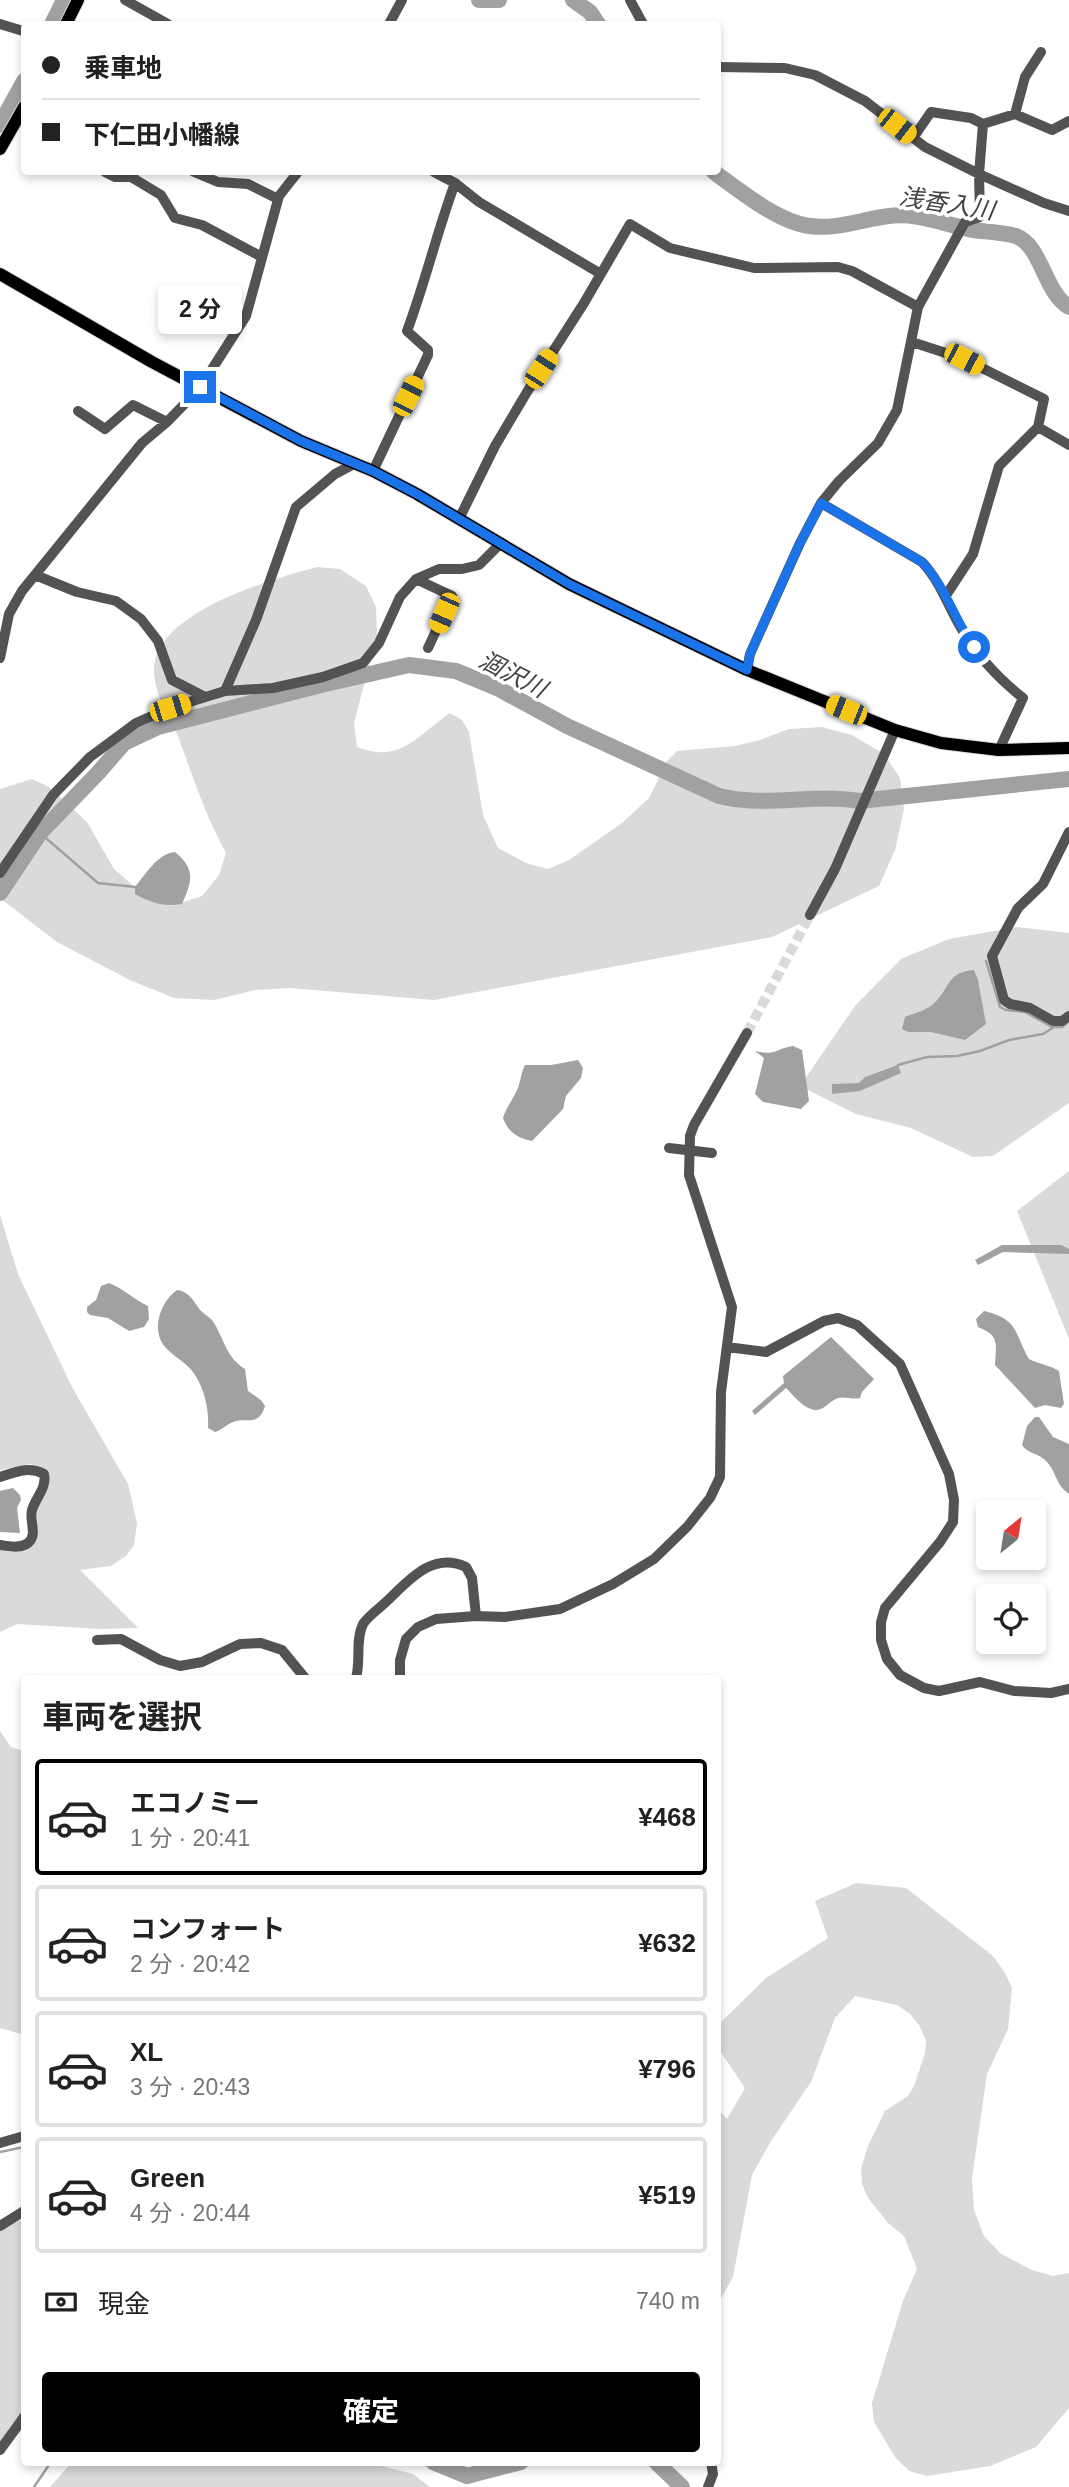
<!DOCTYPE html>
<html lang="ja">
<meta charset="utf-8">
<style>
body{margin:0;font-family:Arial,"Noto Sans JP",sans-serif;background:#f2f2f2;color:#222;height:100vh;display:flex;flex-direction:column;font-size:26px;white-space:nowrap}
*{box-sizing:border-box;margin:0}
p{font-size:23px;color:#767676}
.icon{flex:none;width:38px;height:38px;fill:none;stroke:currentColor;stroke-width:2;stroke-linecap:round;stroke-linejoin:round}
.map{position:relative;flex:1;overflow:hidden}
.sheet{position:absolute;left:21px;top:1675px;width:700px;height:791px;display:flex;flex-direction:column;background:#fff;border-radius:7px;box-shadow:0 4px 10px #0003}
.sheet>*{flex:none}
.hud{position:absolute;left:21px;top:21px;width:700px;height:154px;border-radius:7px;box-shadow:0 4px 10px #0003;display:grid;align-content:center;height:154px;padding:0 21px;background:#fff}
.needle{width:46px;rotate:30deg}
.controls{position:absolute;left:976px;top:1500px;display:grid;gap:14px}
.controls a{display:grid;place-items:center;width:70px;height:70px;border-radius:7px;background:#fff;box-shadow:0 4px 10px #0003;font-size:35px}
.end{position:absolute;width:32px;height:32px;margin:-16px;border:9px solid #1a73e8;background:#fff;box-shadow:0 0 0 4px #fff}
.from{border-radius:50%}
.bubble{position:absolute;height:49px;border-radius:7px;background:#fff;box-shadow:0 4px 10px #0003;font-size:23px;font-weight:700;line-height:49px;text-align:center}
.car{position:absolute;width:21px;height:42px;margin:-21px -10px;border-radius:9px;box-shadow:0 0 5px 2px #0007;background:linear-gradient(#f5c518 24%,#345 0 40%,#f5c518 0 76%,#345 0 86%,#f5c518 0)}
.hud b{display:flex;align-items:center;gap:24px;height:66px;font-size:26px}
.hud b+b{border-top:2px solid #e0e0e0}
.hud i{width:18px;height:18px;background:#222}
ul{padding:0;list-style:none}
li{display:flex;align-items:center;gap:21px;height:116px;margin:0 14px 10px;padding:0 7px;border:4px solid #e0e0e0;border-radius:7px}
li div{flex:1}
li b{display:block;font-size:26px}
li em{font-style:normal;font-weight:700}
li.current{border-color:#000}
li>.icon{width:63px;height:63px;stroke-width:1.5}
h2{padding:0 21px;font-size:32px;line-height:84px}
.pay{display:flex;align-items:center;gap:18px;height:77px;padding:0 21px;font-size:26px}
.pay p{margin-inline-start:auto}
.button{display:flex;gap:14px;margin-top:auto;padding:14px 21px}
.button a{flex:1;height:80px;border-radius:7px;background:#000;color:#fff;font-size:28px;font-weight:700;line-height:80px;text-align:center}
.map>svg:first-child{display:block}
.green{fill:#dadada}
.water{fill:#a1a1a1}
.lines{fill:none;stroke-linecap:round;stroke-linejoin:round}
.stream{stroke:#a1a1a1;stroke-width:2.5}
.river{stroke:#a1a1a1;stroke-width:16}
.minor-tunnel{stroke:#d9d9d9;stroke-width:10;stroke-dasharray:10 5;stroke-linecap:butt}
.major-casing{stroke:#dbdbdb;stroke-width:14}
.minor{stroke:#535353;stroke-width:10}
.major{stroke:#000;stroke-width:12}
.minor-bridge{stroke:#535353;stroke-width:10}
.route{stroke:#1a73e8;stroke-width:9}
.labels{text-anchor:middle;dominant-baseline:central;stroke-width:7;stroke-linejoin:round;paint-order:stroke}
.water-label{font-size:24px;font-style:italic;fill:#424242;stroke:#fff}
</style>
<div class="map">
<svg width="1069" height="2487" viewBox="0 0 1069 2487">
<rect width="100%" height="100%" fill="#fff"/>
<path class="green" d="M317,567L340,569L366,586L376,607L377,635L354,723L357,747C400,764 417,736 450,713L462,720L469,732L483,815L498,848L526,863L548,869L569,860L622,823L649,798L667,761L677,751L735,746L760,740L789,729L822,727L852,735L884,754L900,778L904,809L895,850L879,886L772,937L434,1000L290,988L255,990L214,1000L174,998L130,980L57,942L0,898V789L32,779L49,787L87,822L114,869L149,899L174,905L202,896L219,875L226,853C206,817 193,777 179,739C170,716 154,695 154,670C154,612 272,579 317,567Z
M1017,927L1069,933V1103L993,1156L973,1157L911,1128L856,1114L800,1086L855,1006L901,959L949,939Z
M1069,1171V1339L1017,1211Z
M0,1215L18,1274L72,1387L128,1484L137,1523L134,1545L126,1556L111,1566L80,1570L138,1628L100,1629L17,1624L0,1632V1550L27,1549L37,1538V1510L49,1471L30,1464L0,1470Z
M0,1731L11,1747L24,1751V2035L0,2028Z
M856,1883L906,1888L993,1956L1005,1973L1012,1988L1008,2029L987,2074L972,2178L974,2210L984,2236L1001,2254L1032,2270L1053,2276L1069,2273V2408L1036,2447L990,2466L927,2476L909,2471L895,2457L874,2422L872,2403L903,2301L917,2269L904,2236L888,2223L868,2198L862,2184L861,2169L868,2146L885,2111L908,2096L914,2086L925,2053L926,2040L919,2025L910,2014L897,2005L855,1996L835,2018L811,2082L771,2141L752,2175L733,2277L718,2304V2109L727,2119L745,2088L718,2048V2025L766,1978L828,1938L815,1901Z
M19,2221H24V2426L0,2456V2228Z
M72,2462H366L413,2474L430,2487H50Z"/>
<path class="water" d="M175,852C196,869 192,881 182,904C164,907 151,903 135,894V887C146,874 157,854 175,852Z
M974,970L978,980L986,1024L965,1040L931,1032H908L902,1029L905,1017C914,1013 925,1011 932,1005C950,991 945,972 974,970Z
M793,1046L802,1050L809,1101L801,1109L763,1102L755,1094L764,1058L755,1051C777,1056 774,1049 793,1046Z
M578,1060L583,1068L581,1078L566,1096L563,1109L532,1141C517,1138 508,1132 503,1118C506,1108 512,1101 516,1092C521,1084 520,1074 525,1065H551Z
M898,1065L901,1073L860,1091L832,1094V1084L859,1083L865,1077Z
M1002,1245H1061L1069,1249V1254L1003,1252L978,1265L975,1260Z
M109,1283C123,1288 133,1299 148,1306L149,1319L144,1327L129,1331L108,1318L90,1315L87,1312V1307L96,1300L101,1286Z
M177,1290C188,1291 192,1299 198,1307C202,1314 210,1316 214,1323C225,1341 226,1357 245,1369L248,1391L261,1400L265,1406C258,1429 245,1415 231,1423C224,1426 222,1430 215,1432L208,1428C209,1409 205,1391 195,1375C188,1363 175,1358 166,1348C150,1331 160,1302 177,1290Z
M984,1311C1019,1319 1014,1333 1029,1359C1039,1364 1050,1365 1059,1371L1064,1404L1061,1408L1045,1405L1035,1408L995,1365C996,1343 1000,1336 978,1327L976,1319Z
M831,1337L874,1379L862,1392L860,1398C853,1400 845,1396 838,1398C832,1400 828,1405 823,1408C809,1416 795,1397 786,1388L755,1415L752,1411L784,1383L783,1376Z
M1035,1417H1039L1053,1437L1069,1444V1494C1055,1484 1057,1472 1046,1461C1039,1453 1028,1454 1022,1445L1027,1426Z
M13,1488L20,1495L21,1500L17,1508L20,1533L0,1532V1491Z"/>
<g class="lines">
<path class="stream" d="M40,833L98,883L135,887
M986,961L1000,1007L1006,1010L1025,1012L1052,1027
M898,1065L927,1057L957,1056L980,1051L1009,1040L1043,1034L1054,1027H1062L1066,1024
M0,2152L24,2147
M34,2487L51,2462"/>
<path class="river" d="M479,0H499
M573,0L590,12L598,24
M52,24L64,0
M0,125L24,81
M714,172C740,191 778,222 810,226C837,230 863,219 889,216C917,212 946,225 974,230C987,232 1002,232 1016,236C1042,246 1044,292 1069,307
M0,893L40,833L98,773L124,743L158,727L321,685L409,665L456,671L497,688L567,726L719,796C768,808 810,793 859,801L1069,779
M433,2462L467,2476L521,2462
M656,2462L682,2487"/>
<path class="minor-tunnel" d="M747,1033L810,915"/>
<g class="major-casing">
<path id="major" d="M66,24L78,0
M0,149L24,107
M0,274L152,362L301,441L373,471L417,494L569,584L747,670L895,730L941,743L999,750L1069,748"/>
</g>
<path class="minor" d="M125,0L168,24
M630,0L643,24
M0,24L23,31
M389,24L402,0
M718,67L785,68L815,75L865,101L925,147L979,174L1044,203L1069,211
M1015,114L1025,77L1041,52
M913,138L931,112L971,118L983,124L1015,114L1052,130L1069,121
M105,172L115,177H131L134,174
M194,172L218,182L248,184L278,199
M434,172L455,183L479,202L601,274
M131,177L161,195L175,218L202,225L262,257
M912,342L964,359L1044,399L1038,427L1069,445
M78,411L105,429L133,405L167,422
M373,471L428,355V350L407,331C425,283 437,232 455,183
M821,503L922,562C940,581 948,606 961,628C977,656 998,678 1023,698L999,750
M459,519L495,446L527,392L584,303L630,224L670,248L754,268L838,267L852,271L918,307
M35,575L77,592L116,601L141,619L158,641L172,680L205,697
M416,579L452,596L428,648
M945,597L973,554L999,466L1038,427
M0,658L9,614L22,591L142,443L167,422L200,388L246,316L279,196L298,172
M747,670L750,654L800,543L821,503L839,481L878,443L897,410L918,307L965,222L980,217L979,174L983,124
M225,691L256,620L296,507L335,474L354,464
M1069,832L1043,884L1018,908L992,956L1004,1000L1010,1004L1030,1008L1053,1021H1062L1069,1016
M0,873L53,795L90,757L136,723L170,708L225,691L273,688L323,677L363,663L379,643L400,597L416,579L439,569H462L479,565L501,543
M810,915L835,869L895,730
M727,1347L766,1352L824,1321L838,1318L857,1325L900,1364L949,1474L954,1500L953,1522L940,1542L885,1608L881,1622V1640L887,1659L900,1675L924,1688L939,1691L980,1682L1014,1691L1051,1693L1069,1689
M0,1477C16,1472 28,1466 44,1474C47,1488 36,1497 32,1510C29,1521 38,1535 28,1543C20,1549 9,1546 0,1545
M97,1640L121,1639L160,1660L180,1666L202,1662L240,1644L261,1643L282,1650L305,1678
M356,1678C361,1661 355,1640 363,1624C368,1616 380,1608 387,1601C409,1580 433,1551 466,1567L472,1578L476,1616
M400,1678V1660L406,1639L418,1627L436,1619L476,1616L505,1617L560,1609L613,1584L654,1559L687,1527L710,1498L720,1477L721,1392L732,1307L689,1175L690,1136L694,1125L747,1033
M0,2143L24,2136
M0,2226L24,2211
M0,2450L24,2417
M708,2487L713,2474L711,2462"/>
<use href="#major" class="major"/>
<path class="minor-bridge" d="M669,1148L712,1153"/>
</g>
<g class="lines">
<path class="route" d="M200,387L301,441L373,471L417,494L569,584L747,670L750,654L800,543L821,503L922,562C945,586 955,620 974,647"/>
</g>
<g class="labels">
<g class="water-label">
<text transform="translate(947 203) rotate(9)">浅香入川</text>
<text transform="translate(513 674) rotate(27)">涸沢川</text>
</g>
</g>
</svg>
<div class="controls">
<a><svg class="needle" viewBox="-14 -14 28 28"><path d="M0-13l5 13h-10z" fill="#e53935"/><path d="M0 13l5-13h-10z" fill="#767676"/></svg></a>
<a><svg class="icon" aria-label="locate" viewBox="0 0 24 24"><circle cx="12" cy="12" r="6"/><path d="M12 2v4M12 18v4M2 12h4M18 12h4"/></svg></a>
</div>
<i class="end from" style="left:974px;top:647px"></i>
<i class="end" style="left:200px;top:387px"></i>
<div class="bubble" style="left:158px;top:285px;width:84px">2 分</div>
<i class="car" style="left:897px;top:126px;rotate:128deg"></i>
<i class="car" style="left:964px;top:359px;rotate:117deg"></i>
<i class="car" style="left:541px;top:369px;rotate:33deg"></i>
<i class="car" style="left:408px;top:396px;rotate:26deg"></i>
<i class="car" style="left:444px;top:613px;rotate:204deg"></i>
<i class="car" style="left:170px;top:708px;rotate:73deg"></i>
<i class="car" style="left:846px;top:710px;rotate:292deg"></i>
<div class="hud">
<b><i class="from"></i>乗車地</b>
<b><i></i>下仁田小幡線</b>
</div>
<section class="sheet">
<h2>車両を選択</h2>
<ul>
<li class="current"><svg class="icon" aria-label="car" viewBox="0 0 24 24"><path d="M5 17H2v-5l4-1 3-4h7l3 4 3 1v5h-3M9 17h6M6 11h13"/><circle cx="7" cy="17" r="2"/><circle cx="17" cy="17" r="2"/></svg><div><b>エコノミー</b><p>1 分 · 20:41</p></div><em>¥468</em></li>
<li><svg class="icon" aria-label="car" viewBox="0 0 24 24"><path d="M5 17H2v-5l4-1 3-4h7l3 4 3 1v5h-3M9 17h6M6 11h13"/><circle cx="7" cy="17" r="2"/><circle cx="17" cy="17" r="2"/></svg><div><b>コンフォート</b><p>2 分 · 20:42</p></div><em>¥632</em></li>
<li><svg class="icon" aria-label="car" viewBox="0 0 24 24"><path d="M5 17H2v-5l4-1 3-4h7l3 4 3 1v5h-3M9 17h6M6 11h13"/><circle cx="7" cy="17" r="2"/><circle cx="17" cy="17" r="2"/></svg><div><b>XL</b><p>3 分 · 20:43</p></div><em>¥796</em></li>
<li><svg class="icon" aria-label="car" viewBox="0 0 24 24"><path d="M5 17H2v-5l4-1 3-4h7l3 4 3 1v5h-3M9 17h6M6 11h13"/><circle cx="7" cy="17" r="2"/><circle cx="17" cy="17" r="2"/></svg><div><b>Green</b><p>4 分 · 20:44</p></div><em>¥519</em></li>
</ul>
<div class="pay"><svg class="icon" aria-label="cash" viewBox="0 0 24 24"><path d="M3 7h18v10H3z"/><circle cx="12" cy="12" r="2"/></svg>現金<p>740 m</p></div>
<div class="button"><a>確定</a></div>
</section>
</div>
